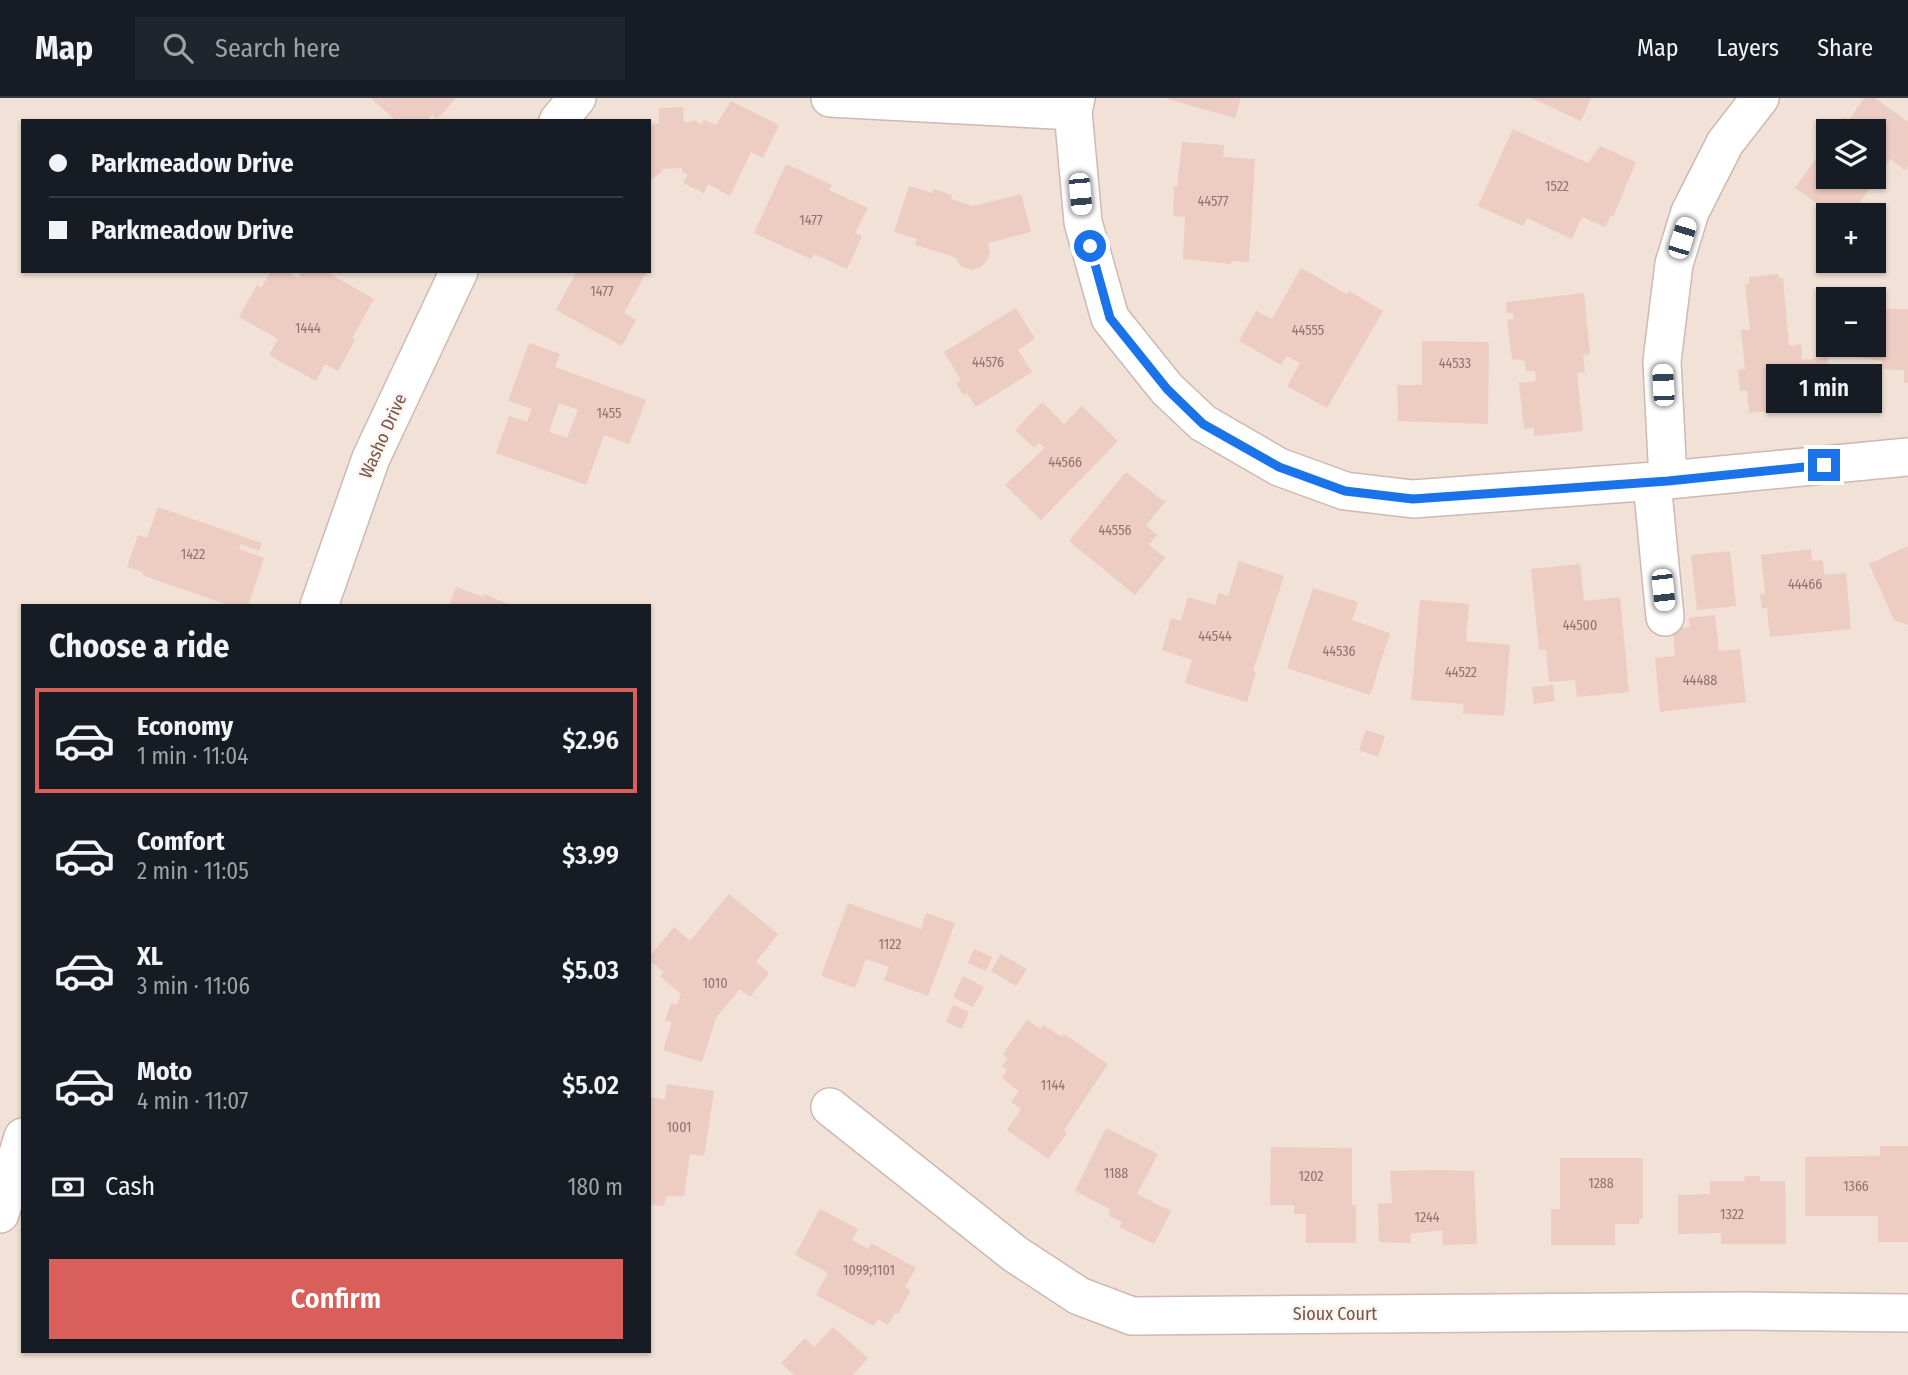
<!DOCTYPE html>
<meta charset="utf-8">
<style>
body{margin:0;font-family:"Fira Sans Condensed",sans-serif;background:#20242c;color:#f1f3f6;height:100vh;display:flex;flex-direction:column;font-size:26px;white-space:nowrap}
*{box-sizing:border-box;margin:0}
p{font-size:23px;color:#9ea1a6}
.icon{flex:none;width:38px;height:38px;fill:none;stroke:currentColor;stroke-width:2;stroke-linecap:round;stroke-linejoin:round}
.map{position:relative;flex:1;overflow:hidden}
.sheet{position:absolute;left:21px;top:506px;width:630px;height:749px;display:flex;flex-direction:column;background:#171b24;border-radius:0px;box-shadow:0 2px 5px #0004}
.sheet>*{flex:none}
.banner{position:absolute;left:21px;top:21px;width:630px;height:154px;border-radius:0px;box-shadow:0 2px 5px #0004;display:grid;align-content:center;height:154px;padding:0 28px;background:#171b24}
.fabs{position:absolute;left:1816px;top:21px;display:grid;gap:14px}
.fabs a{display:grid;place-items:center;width:70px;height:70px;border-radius:0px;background:#171b24;box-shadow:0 2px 5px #0004;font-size:35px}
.end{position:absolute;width:32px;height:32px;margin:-16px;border:9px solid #1a73e8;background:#fff;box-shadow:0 0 0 4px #fff}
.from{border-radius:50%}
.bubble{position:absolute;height:49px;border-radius:0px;background:#171b24;box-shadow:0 2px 5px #0004;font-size:23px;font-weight:600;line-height:49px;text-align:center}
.car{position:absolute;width:21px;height:42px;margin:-21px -10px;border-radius:9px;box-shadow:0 0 5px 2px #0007;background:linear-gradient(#fff 24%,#345 0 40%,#fff 0 76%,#345 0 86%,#fff 0)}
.banner b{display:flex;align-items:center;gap:24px;height:66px;font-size:26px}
.banner b+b{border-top:2px solid #363941}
.banner i{width:18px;height:18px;background:#f1f3f6}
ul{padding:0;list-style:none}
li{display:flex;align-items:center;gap:21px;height:105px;margin:0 14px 10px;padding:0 14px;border:4px solid transparent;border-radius:0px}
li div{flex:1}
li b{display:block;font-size:26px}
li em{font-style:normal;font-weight:600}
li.active{border-color:#d85f5a}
li>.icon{width:63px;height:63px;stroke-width:1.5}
h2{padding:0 28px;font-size:32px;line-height:84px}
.pay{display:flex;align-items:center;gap:18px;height:77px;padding:0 28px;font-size:26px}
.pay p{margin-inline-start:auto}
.button{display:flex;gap:14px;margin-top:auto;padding:14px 28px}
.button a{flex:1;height:80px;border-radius:0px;background:#d85f5a;color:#fff;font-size:28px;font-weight:600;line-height:80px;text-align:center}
header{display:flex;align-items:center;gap:42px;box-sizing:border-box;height:98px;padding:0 35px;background:#171b24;border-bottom:2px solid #363941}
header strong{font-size:33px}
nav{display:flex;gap:38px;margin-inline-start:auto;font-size:24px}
.search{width:490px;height:63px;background:#20242c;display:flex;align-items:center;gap:18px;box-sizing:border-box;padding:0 24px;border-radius:0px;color:#9ea1a6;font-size:26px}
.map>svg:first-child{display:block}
.residential{fill:#f1e1d7;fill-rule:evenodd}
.building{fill:#edccc2;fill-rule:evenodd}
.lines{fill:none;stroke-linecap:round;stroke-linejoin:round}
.minor-casing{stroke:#cdb9b2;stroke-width:40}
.minor{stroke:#fff;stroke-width:37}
.route{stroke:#1a73e8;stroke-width:9}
.labels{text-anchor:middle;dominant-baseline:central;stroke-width:5;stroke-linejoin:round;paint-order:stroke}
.number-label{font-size:14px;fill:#91736b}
.street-label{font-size:18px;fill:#72554e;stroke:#fdf4ee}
</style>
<header>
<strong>Map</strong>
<div class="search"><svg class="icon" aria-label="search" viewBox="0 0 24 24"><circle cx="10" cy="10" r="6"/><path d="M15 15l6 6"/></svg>Search here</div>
<nav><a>Map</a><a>Layers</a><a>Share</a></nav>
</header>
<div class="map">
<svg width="1908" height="1277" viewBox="0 0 1908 1277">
<rect width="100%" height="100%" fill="#faf0e8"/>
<path class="residential" d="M0,0H1908V1277H0ZM23,23H649V173H23ZM1829,33H1874V79H1829ZM1829,117H1874V163H1829ZM1829,201H1874V247H1829ZM23,508H649V1253H23Z"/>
<path class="building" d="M371,0H456L437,21L432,17L427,23H396Z
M1241,0L1235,20L1167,1V0Z
M1531,0H1591L1581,23Z
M1864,0H1875L1908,24V68L1905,72L1890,61L1851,117H1834L1795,90L1829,42V79H1874V33H1835L1845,19L1849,22Z
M731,3L779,27L763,60L751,54L730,98L708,86L704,95L683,85L688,76L682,74V70L661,71L663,73L651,82L649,27L659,25V10L683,9L684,25L694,22L702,27L704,22L716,27Z
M1513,31L1588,65L1600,48L1636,64L1613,119L1611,117L1605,129L1582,119L1572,141L1527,120L1523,128L1478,108Z
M1182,44L1224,47L1223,59L1255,61L1249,164L1231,163V166L1183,161L1185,119L1173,118L1174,88L1177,89Z
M786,66L832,87L829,92L868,110L855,135L862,138L847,171L814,156L811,161L754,135Z
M909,88L932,95L933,91L952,97L951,101L973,108L1021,96L1031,134L988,145L990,153L987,162L981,169L971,172L961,168L955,159L915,147L917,141L894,134Z
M1301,170L1348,197L1349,193L1383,213L1327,310L1287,288L1300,265L1287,258L1281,267L1239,243L1256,213L1272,221Z
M271,173H286L298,180L302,173H325L374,201L352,240L355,242L338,273L325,266L316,283L269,257L278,241L239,219L257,187L261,190Z
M577,173H647L624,215L636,222L622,248L556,212Z
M1778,176L1779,180H1783L1789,248L1801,246L1802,262L1828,259L1832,307L1749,315L1747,292L1740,293L1738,272L1745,271L1741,232H1750L1745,186H1749V179Z
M1860,189L1875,196L1880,211H1908V285H1904V272L1881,271L1882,263L1855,259L1849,253V247H1874V201H1847L1851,193Z
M1584,195L1590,256L1583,257L1585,274L1577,275L1583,333L1534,338V329L1524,331L1519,285L1536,283L1535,273H1526L1525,263L1512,261L1507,222L1514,221L1513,215H1507L1506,204Z
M1016,210L1035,241L1018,252L1032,274L976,309L967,295L963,297L956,285L961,282L944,254Z
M1422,243L1489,244L1488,326L1398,323L1397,287H1422Z
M529,245L560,256L555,269L646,302L629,346L604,337L586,387L496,355L509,318L527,324L532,311L508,303ZM559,305L578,312L567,340L549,334Z
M1042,304L1064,326L1082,308L1118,343L1041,422L1005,387L1045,350L1039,345L1034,350L1015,332Z
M1126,374L1165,404L1146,427L1157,437L1149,447L1165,460L1135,497L1069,443Z
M158,409L262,445L259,453L241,446L239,451L264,460L248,508H231L142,477L143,474L127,469L138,437L147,440Z
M1908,448V527L1894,522L1869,466Z
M1811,451L1812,463L1823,462L1824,477L1846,475L1851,531L1770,539L1767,510H1762L1760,496H1765L1761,457Z
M1730,453L1736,508L1697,512L1691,457Z
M1239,463L1284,478L1253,573L1256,574L1247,604L1185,585L1192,562L1162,552L1171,520L1181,523L1188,499L1215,507L1219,495L1228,498Z
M1580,466L1584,503L1620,499L1629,594L1577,599L1575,582L1549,584L1546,552H1539L1531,471Z
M456,489L483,499L484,496L514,508H449Z
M1313,490L1358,504L1352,522L1390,535L1370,597L1287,570Z
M1420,502L1469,506L1466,543L1510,547L1504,618L1463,615L1464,606L1411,602Z
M1715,517L1719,553L1740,551L1746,604L1660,614L1655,560L1675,558L1673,531L1690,529L1689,520Z
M1553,587L1555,603L1534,606L1532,589Z
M1366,632L1385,638L1378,659L1359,652Z
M729,796L778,836L756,864L769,875L750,899L740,891L716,920L702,964L663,952L672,924L665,922L671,905L677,907L681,896L660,878L664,874L649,862V859L674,829L690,843Z
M848,805L921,831L926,815L955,825L928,898L884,882L889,869L866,861L855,890L821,878Z
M974,851L992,859L986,873L968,865Z
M1001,856L1027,871L1016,888L991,873Z
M963,878L984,889L973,909L953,899Z
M953,907L969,914L962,931L946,924Z
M1027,922L1040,931L1043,927L1062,939L1064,936L1108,966L1064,1032L1067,1035L1048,1061L1007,1032L1021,1011L1011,1004L1019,993L1002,980L1007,972L1002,968L1008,960L1003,956Z
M667,986L714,993L704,1058L690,1056L684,1098H666L664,1108L649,1106V999L665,1002Z
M1106,1030L1158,1056L1137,1096L1171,1113L1154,1146L1119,1129L1122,1124L1108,1117L1110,1111L1075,1093Z
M1880,1048H1908V1144H1878V1118H1805V1059L1880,1058Z
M1271,1049L1352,1050V1107H1356V1145H1306V1116H1294V1107H1270Z
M1560,1060H1643V1121H1639V1126H1615V1147H1551V1111H1560Z
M1434,1072L1474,1073L1477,1146L1443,1147L1442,1132L1410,1136L1411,1145L1379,1144L1378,1106L1392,1105L1390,1073Z
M1745,1078H1760V1083H1785L1786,1146H1721V1135L1678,1136V1097L1710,1096V1083H1744Z
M820,1111L858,1131L852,1142L868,1151L871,1145L916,1170L905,1189L911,1192L898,1216L895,1215L888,1227L878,1221L874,1228L816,1197L828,1175L795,1157Z
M833,1229L868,1260L853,1277H794L781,1265L805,1240L814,1249Z"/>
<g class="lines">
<g class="minor-casing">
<path id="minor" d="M830,0L1073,13
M1076,0L1073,13L1083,124L1110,220L1167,291L1203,325L1279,369L1345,393L1413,401L1668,382L1908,359
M558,23L577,0
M1668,382L1662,263L1674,166L1690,114L1725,45L1760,0
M1652,384L1665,519
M319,508L371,360L459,173
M830,1009L1015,1156L1079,1198L1132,1218L1743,1213L1908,1215
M0,1116L23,1039"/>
</g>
<use href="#minor" class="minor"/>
</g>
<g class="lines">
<path class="route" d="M1090,148L1110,220L1167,291L1203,326L1279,369L1345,393L1413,401L1668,383L1824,367"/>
</g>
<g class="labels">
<g class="number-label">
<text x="1557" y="88">1522</text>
<text x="1213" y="103">44577</text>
<text x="811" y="122">1477</text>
<text x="602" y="193">1477</text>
<text x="308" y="230">1444</text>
<text x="1308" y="232">44555</text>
<text x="988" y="264">44576</text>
<text x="1455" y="265">44533</text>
<text x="609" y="315">1455</text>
<text x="1065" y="364">44566</text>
<text x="1115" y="432">44556</text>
<text x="193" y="456">1422</text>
<text x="1805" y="486">44466</text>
<text x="1580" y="527">44500</text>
<text x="1215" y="538">44544</text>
<text x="1339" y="553">44536</text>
<text x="1461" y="574">44522</text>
<text x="1700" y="582">44488</text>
<text x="890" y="846">1122</text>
<text x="715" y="885">1010</text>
<text x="1053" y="987">1144</text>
<text x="679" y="1029">1001</text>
<text x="1116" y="1075">1188</text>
<text x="1311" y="1078">1202</text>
<text x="1601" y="1085">1288</text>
<text x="1856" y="1088">1366</text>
<text x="1732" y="1116">1322</text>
<text x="1427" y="1119">1244</text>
<text x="869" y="1172">1099;1101</text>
</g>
<g class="street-label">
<text transform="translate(383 338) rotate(-66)">Washo Drive</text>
<text x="1335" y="1216">Sioux Court</text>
</g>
</g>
</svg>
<div class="fabs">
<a><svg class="icon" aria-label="layers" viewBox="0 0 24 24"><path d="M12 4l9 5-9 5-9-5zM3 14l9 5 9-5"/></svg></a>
<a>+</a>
<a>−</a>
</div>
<i class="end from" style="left:1090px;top:148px"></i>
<i class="end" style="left:1824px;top:367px"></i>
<div class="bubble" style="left:1766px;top:266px;width:116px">1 min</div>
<i class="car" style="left:1080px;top:96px;rotate:175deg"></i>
<i class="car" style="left:1682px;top:140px;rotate:17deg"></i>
<i class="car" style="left:1663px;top:287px;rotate:357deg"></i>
<i class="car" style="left:1663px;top:492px;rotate:174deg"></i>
<div class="banner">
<b><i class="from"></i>Parkmeadow Drive</b>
<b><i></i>Parkmeadow Drive</b>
</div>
<section class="sheet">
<h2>Choose a ride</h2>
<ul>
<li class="active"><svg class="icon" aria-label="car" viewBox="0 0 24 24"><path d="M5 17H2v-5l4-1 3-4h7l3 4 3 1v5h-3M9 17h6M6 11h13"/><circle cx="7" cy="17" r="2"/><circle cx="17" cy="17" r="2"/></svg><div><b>Economy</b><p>1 min · 11:04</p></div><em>$2.96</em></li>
<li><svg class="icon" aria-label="car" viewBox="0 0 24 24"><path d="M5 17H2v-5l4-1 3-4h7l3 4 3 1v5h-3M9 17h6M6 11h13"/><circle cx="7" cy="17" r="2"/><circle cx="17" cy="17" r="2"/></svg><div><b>Comfort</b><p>2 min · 11:05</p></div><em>$3.99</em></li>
<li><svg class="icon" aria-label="car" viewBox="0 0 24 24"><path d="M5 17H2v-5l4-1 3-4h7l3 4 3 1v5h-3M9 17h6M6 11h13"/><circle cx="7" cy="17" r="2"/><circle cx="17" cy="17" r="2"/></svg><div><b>XL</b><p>3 min · 11:06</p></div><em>$5.03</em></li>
<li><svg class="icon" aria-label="car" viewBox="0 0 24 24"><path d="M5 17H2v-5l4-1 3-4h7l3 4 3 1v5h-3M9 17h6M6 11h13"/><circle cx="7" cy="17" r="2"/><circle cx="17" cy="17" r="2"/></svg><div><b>Moto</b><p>4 min · 11:07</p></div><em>$5.02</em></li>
</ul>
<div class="pay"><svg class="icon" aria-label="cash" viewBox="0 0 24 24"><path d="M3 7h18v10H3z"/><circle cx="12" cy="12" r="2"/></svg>Cash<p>180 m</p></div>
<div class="button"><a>Confirm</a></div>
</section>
</div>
